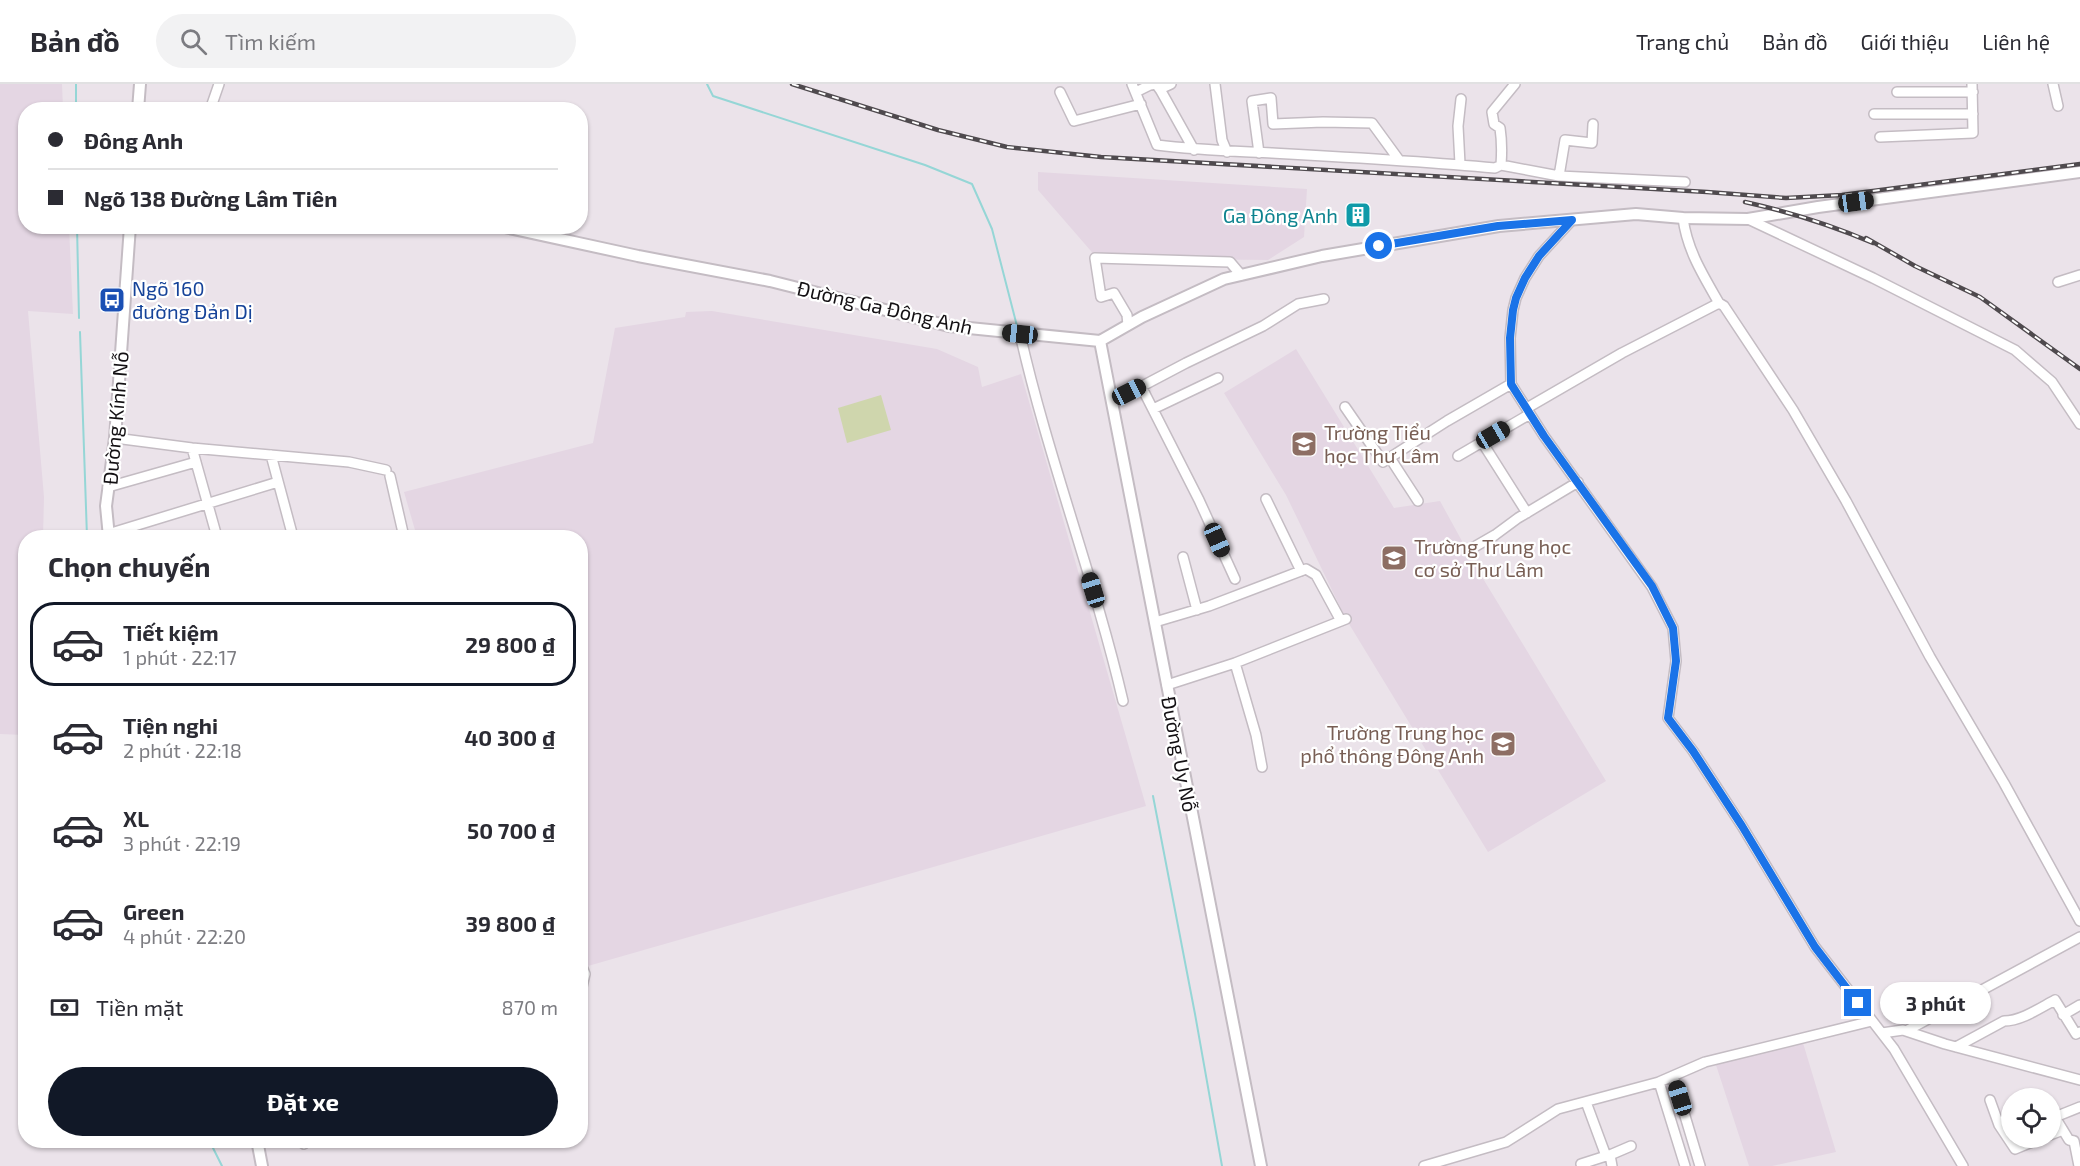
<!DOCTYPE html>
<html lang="vi">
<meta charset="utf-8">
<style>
body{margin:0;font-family:"Exo 2",sans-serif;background:#f2f2f3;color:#2b2b33;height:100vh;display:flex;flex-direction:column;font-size:22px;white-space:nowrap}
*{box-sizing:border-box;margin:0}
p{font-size:20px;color:#7c7c81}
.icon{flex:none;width:33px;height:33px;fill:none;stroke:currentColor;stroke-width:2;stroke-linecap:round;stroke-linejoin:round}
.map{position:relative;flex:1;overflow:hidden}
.side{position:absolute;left:18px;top:446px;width:570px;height:618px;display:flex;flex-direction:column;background:#fff;border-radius:24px;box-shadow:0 2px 4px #0004}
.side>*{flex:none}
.guide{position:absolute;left:18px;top:18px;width:570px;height:132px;border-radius:24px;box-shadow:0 2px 4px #0004;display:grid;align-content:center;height:132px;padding:0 30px;background:#fff}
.fabs{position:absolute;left:2001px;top:1004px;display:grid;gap:12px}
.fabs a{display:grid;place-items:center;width:60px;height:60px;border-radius:50%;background:#fff;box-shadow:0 2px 4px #0004;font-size:30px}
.end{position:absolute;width:27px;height:27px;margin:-14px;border:8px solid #1a73e8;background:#fff;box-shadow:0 0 0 3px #fff}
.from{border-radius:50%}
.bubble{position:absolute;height:42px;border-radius:21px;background:#fff;box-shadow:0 2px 4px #0004;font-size:20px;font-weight:700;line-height:42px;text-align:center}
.car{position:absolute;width:18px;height:36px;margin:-18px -9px;border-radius:8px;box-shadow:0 0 4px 2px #0007;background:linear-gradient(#222 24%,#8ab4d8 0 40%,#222 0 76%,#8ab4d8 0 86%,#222 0)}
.guide b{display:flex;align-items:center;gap:21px;height:57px;font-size:22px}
.guide b+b{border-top:2px solid #e1e1e2}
.guide i{width:15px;height:15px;background:#2b2b33}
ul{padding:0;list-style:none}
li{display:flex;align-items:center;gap:18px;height:84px;margin:0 12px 9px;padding:0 18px;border:3px solid transparent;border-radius:24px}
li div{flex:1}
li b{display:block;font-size:22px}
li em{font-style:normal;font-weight:700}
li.current{border-color:#111827}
li>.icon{width:54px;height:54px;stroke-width:1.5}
h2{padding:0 30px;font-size:27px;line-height:72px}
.pay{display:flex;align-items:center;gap:15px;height:66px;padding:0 30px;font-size:22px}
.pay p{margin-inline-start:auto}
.action{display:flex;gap:12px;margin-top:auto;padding:12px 30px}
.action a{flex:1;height:69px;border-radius:36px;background:#111827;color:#fff;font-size:24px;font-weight:700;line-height:69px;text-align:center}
header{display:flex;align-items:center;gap:36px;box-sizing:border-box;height:84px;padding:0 30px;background:#fff;border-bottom:2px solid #e1e1e2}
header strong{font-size:28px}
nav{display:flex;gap:33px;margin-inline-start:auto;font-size:21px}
.search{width:420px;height:54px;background:#f2f2f3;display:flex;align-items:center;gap:15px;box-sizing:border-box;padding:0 21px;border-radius:33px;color:#7c7c81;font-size:22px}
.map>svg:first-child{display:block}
.built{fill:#e4d6e3}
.green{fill:#cfd6ad}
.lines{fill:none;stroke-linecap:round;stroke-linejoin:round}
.stream{stroke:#95d6d6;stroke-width:2}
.minor-casing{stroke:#c4bcc3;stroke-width:12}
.tertiary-casing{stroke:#c4bcc3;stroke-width:14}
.minor{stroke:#fff;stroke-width:9}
.tertiary{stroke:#fff;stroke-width:10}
.rail-casing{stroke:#4f4a4e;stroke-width:4.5}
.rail{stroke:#fff;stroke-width:2;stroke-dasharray:7;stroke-linecap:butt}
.route{stroke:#1a73e8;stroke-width:8}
.labels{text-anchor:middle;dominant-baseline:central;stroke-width:4.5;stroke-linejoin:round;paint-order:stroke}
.culture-label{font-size:20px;fill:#0d838f;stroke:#fff;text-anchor:end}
.transit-label{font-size:20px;fill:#164399;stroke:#fff;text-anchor:start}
.street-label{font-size:20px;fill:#131013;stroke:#fff}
.education-label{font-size:20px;fill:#785e54;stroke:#fff;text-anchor:start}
</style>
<header>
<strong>Bản đồ</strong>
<div class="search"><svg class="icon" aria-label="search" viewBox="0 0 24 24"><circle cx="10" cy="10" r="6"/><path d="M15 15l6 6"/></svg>Tìm kiếm</div>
<nav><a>Trang chủ</a><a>Bản đồ</a><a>Giới thiệu</a><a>Liên hệ</a></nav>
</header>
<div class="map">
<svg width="2080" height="1082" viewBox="0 0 2080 1082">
<rect width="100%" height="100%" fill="#ebe3ea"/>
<path class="built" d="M0,0H62L63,25L26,26V142L69,143L73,230L28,227L44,413L43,453H26L25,651L0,650Z
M1038,88L1307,105L1304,153L1268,176L1097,174L1038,106Z
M712,227L937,265L978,283L982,303L1021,290L1146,722L581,884L580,453H417L404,408L593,359L615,244L685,233L686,228Z
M1296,265L1394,424L1440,417L1479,488L1606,697L1488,768L1346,535L1286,411L1224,309Z
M1803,959L1836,1068L1772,1082H1749L1716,981Z"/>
<path class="green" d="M881,311L891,346L847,359L838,324Z"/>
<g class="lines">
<path class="stream" d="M76,0V26
M707,0L713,12L925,81L972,100L992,145L1017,242
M77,142L79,234
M80,248L87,453
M1153,712L1195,930L1222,1082
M209,1056L222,1082"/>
<g class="minor-casing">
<path id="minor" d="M1132,0L1157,61C1196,66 1233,67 1272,69C1346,73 1421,77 1495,84L1501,81L1559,92L1685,98
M1171,0L1160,5L1161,7L1194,66
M1215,0L1222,56L1227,68
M2053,0L2058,22
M1060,8L1074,37L1141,20
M1136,8L1150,1L1156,0L1161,7
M1897,8H1973
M210,26L219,0
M1874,30H1973
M1880,53L1973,49L1972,0
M1259,69L1252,17L1271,14L1273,40L1323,38L1372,39L1399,76
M1460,80L1458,42L1461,15
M1501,81C1502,68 1502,57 1500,44L1494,40L1492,28L1515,0
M1559,92L1565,56L1592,59L1593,40
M1683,134C1687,166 1703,191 1719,219
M1748,135L1873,194L2015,266L2052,298L2080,340
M1572,136L1539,172L1525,194L1516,214L1513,226L1510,254L1511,300L1544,352L1652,503L1673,544L1676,577L1668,634L1693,667L1742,742L1815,863L1894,965L1963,1082
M2058,198L2080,191
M1128,241L1127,231L1114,209L1101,213L1095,174L1230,178L1241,191
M1020,250C1048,374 1094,493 1123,617
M1141,302L1199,416L1235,495
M1112,318L1186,279L1263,242L1298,220L1324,215
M1345,323L1383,378L1447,337L1511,300
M1527,324L1622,269L1719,219L1724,222L1793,326L1846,417L1930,573L2004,699L2080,837
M1153,325L1218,294
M115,354L192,364L349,378L386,386
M1482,358L1527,429
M192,364L217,453
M271,371L293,453
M1458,372L1530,330
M1390,374L1418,417
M390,392L404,453
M108,403L196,378
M1266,415L1301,487
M108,450L278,398
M1469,466L1495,451L1518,434L1578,398
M1183,473L1197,526
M1155,538L1209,522L1306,485L1316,491L1341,537
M1235,579L1256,651L1262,683
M1167,601L1235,579L1346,535
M580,886L583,885L585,890L580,911
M2063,931L2080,921
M1906,947L2080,853
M1882,949L1903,946L1945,960L2080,996
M1956,963L2004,937C2021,937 2040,924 2055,916L2076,950L2080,948
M1673,992L1700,1082
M1659,998L1685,1082
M1990,1016L1999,1041L2015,1065L2044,1053
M1586,1018L1606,1072L1610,1071L1612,1082
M2050,1051L2063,1046
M303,1056L304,1060
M1610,1071L1631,1062
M1581,1080L1606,1072
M1424,1082L1506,1058L1558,1025L1659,998L1705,978L1872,937
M2079,1082L2074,1057L2069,1056L2055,1033L2080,1023"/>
</g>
<g class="tertiary-casing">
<path id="tertiary" d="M138,26L140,0
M500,142L638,172L770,197L949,242L1100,257L1142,233L1224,195L1322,172L1499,142L1636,130L1683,134L1748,135L1818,123L2080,88
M1100,257L1261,1082
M109,453L106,422L115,354L130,142
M257,1056L262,1082"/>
</g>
<use href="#minor" class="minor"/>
<use href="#tertiary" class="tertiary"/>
<g class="rail-casing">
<path id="rail" d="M792,0L938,46L1007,63L1101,73L1707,108L1786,114L1842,111L2080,80
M1745,118C1790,128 1831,141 1873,159
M1866,154L1915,182L1980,213L2080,285"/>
</g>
<use href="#rail" class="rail"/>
</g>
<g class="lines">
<path class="route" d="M1379,162L1498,142L1572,136L1539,172L1525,194L1516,214L1513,226L1510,254L1511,300L1544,352L1652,502L1673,544L1676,577L1668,634L1693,667L1742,742L1815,863L1858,919"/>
</g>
<defs>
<g id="building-square" transform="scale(1.35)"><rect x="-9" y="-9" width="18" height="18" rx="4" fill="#0f9aa8" stroke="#fff"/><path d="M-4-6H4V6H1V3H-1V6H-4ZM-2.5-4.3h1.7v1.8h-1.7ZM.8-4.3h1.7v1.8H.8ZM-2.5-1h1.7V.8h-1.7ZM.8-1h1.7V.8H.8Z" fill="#fff"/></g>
<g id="bus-square" transform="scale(1.35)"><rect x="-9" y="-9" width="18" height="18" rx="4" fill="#1a4fb4" stroke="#fff"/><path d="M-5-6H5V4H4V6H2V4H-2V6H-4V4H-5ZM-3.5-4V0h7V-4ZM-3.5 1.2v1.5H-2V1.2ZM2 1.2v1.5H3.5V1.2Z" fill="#fff"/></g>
<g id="school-square" transform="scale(1.35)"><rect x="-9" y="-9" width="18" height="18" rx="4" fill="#8d6e63" stroke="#fff"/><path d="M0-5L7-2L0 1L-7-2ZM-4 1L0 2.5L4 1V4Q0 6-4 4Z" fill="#fff"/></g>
</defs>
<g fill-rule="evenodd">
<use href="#building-square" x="1358" y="131"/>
<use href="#bus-square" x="112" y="216"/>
<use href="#school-square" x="1304" y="360"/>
<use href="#school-square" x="1394" y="474"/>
<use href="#school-square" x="1503" y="660"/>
</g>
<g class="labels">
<g class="culture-label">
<text x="1338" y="131">Ga Đông Anh</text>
</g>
<g class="transit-label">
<text x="132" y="204">Ngõ 160<tspan x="132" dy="23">đường Đản Dị</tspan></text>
</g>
<g class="street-label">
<text transform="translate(885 223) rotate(13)">Đường Ga Đông Anh</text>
<text transform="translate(115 334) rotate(-85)">Đường Kính Nỗ</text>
<text transform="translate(1180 670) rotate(79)">Đường Uy Nỗ</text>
</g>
<g class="education-label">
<text x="1324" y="348">Trường Tiểu<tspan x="1324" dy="23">học Thư Lâm</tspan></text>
<text x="1414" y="462">Trường Trung học<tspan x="1414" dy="23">cơ sở Thư Lâm</tspan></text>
<text x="1484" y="648" text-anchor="end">Trường Trung học<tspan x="1484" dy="23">phổ thông Đông Anh</tspan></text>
</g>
</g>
</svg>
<div class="fabs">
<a><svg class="icon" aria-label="locate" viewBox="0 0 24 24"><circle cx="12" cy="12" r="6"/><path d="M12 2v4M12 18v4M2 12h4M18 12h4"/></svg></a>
</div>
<i class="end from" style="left:1379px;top:162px"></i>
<i class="end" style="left:1858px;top:919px"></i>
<div class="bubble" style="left:1880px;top:898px;width:111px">3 phút</div>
<i class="car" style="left:1856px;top:118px;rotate:82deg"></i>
<i class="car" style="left:1020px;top:250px;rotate:276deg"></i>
<i class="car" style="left:1129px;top:308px;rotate:63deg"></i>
<i class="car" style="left:1493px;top:351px;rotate:60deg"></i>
<i class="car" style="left:1217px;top:456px;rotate:156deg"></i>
<i class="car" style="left:1093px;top:506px;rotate:343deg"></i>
<i class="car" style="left:1680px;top:1014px;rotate:343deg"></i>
<div class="guide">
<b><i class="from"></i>Đông Anh</b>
<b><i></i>Ngõ 138 Đường Lâm Tiên</b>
</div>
<section class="side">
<h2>Chọn chuyến</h2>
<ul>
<li class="current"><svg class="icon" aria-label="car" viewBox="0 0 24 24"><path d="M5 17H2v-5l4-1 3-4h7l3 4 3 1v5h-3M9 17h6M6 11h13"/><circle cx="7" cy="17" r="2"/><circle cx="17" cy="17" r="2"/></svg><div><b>Tiết kiệm</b><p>1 phút · 22:17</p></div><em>29 800 ₫</em></li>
<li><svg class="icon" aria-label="car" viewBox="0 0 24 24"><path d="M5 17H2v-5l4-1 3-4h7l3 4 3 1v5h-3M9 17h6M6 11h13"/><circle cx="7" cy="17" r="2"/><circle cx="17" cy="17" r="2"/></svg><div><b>Tiện nghi</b><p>2 phút · 22:18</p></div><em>40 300 ₫</em></li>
<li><svg class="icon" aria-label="car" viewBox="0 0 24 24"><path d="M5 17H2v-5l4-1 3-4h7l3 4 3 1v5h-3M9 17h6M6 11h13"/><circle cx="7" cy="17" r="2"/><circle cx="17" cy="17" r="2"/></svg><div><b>XL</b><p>3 phút · 22:19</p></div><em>50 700 ₫</em></li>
<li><svg class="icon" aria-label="car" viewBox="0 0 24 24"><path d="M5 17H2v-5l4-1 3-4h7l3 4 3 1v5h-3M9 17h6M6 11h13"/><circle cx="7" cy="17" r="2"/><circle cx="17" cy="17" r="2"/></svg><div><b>Green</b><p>4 phút · 22:20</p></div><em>39 800 ₫</em></li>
</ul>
<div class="pay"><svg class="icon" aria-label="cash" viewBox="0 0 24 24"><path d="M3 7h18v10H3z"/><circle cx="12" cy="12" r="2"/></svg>Tiền mặt<p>870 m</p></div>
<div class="action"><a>Đặt xe</a></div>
</section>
</div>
